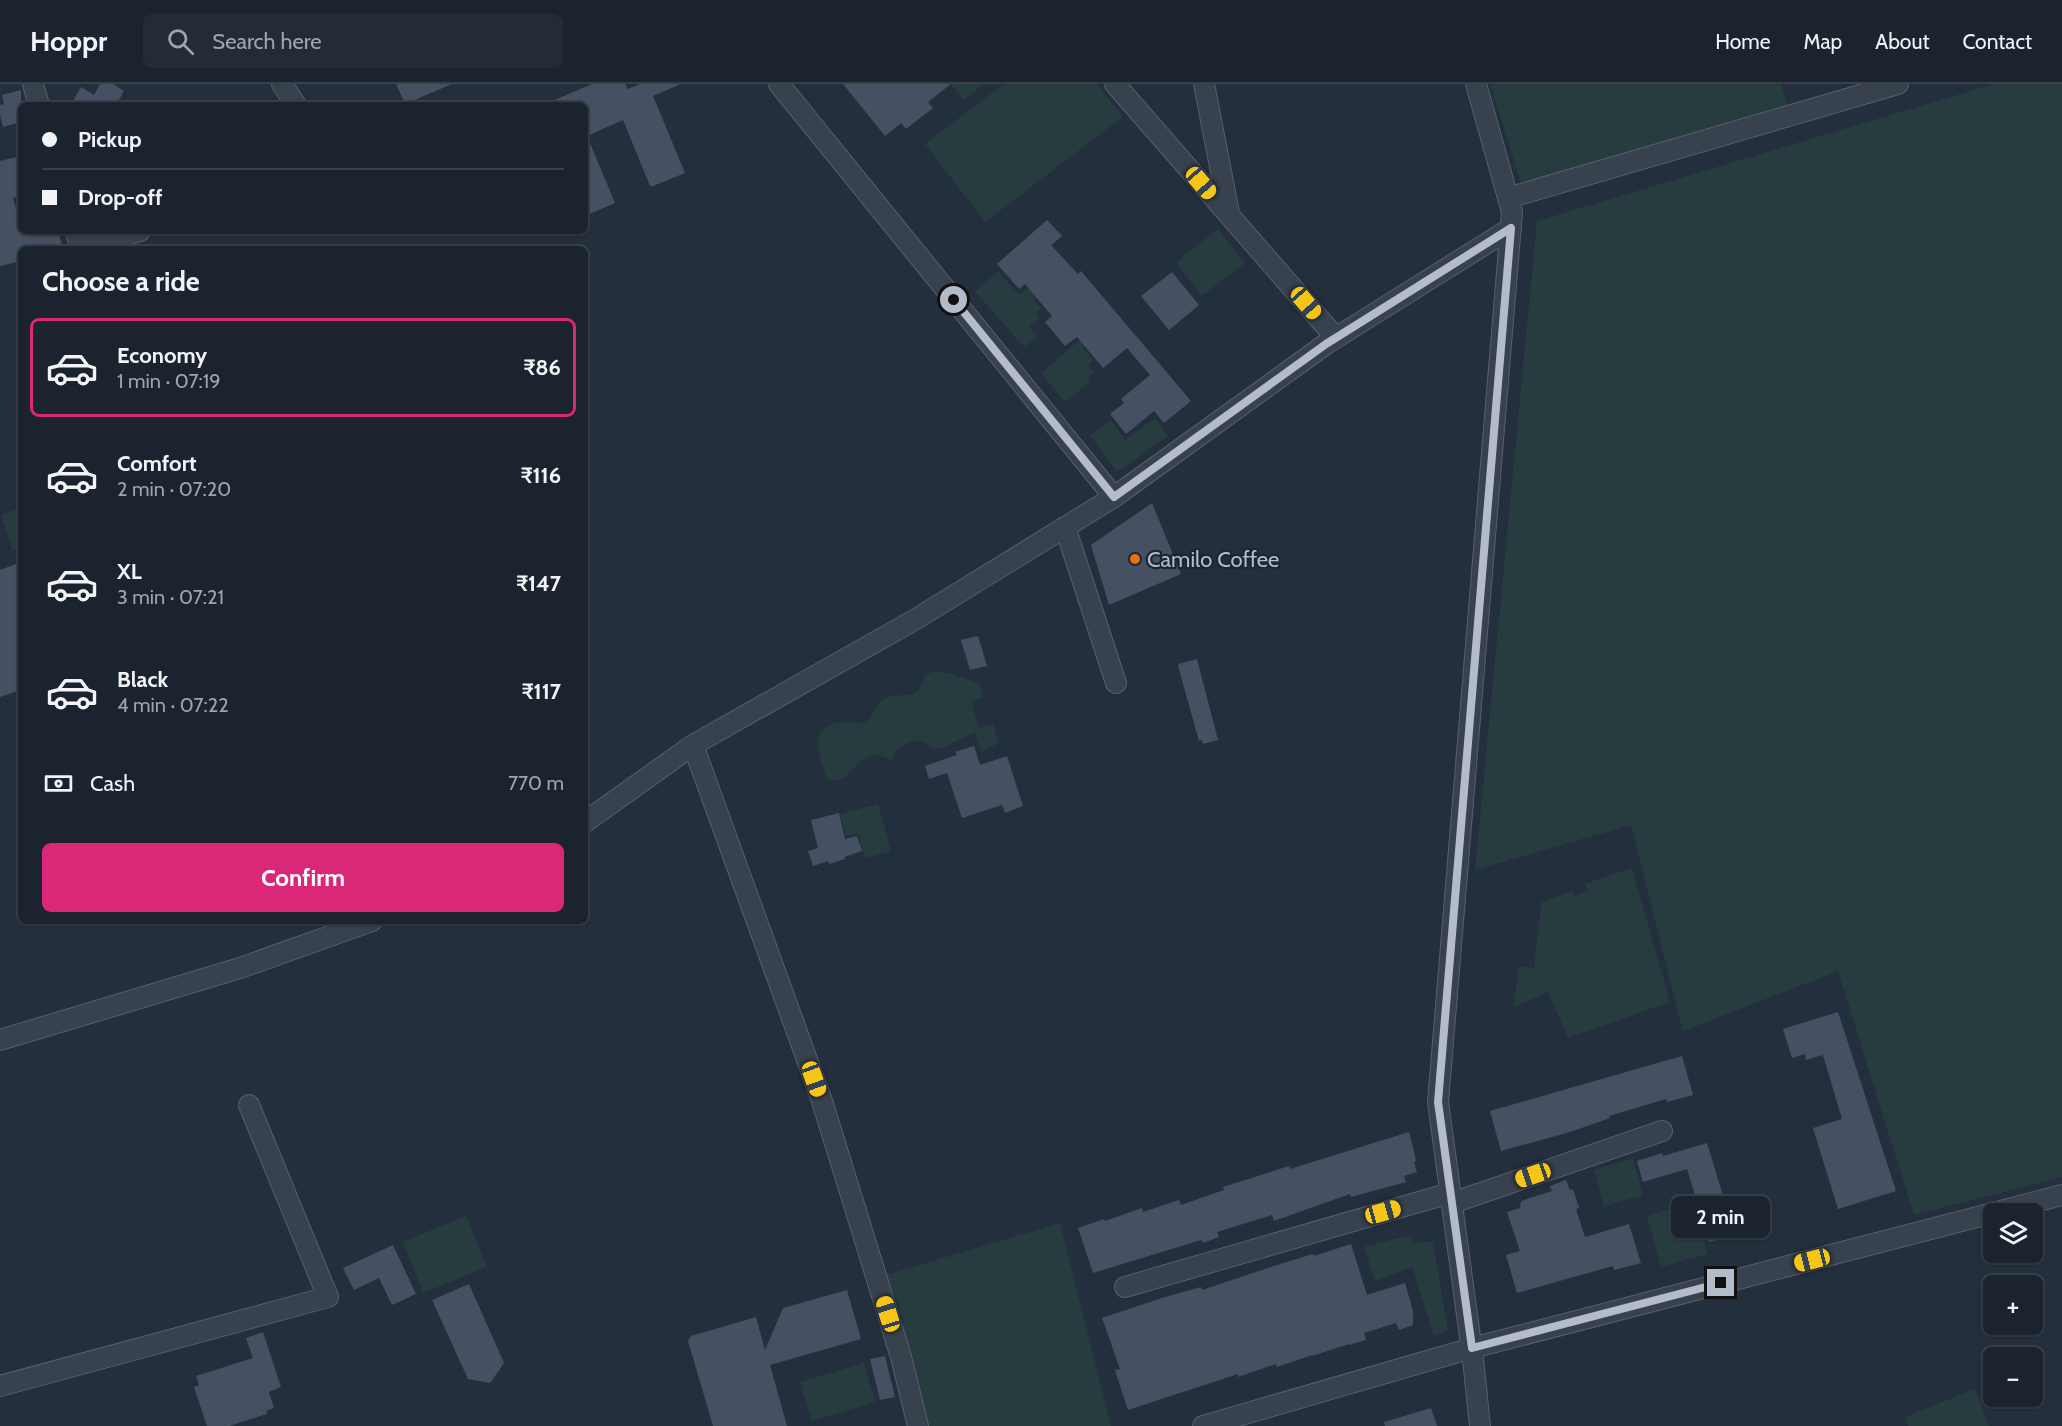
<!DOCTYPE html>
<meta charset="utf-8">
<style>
body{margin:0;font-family:Cabin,sans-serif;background:#242b36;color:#f1f3f6;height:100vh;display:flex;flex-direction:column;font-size:22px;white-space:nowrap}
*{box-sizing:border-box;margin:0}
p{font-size:20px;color:#a0a4aa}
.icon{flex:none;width:33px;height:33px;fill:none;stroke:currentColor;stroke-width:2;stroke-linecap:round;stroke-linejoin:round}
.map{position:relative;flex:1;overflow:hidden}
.details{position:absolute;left:18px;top:162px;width:570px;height:678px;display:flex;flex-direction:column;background:#1b232e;border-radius:9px;box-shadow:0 2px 4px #0004,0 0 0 2px #39404a}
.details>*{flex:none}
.hud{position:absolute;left:18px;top:18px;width:570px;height:132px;border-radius:9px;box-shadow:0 2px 4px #0004,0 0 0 2px #39404a;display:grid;align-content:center;height:132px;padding:0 24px;background:#1b232e}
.tools{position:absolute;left:1983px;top:1119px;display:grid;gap:12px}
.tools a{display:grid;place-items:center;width:60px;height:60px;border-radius:9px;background:#1b232e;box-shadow:0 2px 4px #0004,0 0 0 2px #39404a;font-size:30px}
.end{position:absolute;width:27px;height:27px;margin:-14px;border:8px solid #b4bcc9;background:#111;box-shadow:0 0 0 3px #111}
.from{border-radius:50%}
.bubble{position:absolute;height:42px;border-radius:9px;background:#1b232e;box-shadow:0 2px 4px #0004,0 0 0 2px #39404a;font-size:20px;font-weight:800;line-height:42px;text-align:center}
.car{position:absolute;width:18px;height:36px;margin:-18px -9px;border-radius:8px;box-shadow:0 0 4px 2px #0007;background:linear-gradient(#f5c518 24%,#345 0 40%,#f5c518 0 76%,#345 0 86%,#f5c518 0)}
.hud b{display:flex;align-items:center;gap:21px;height:57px;font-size:22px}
.hud b+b{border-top:2px solid #39404a}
.hud i{width:15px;height:15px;background:#f1f3f6}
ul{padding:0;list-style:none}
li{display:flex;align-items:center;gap:18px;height:99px;margin:0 12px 9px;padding:0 12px;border:3px solid transparent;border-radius:9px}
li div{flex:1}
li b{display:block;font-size:22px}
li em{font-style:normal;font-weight:800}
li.current{border-color:#db2777}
li>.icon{width:54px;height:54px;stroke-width:1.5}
h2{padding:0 24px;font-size:27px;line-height:72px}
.pay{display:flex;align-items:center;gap:15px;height:66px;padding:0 24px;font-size:22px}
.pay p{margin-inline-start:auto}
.cta{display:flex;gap:12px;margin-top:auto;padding:12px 24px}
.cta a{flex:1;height:69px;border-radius:9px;background:#db2777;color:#fff;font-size:24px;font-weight:800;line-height:69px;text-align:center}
header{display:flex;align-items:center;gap:36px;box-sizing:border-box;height:84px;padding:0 30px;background:#1b232e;border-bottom:2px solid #39404a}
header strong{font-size:28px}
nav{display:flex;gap:33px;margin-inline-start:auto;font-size:21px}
.search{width:420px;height:54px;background:#242b36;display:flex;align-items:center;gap:15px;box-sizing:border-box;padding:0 21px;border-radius:9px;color:#a0a4aa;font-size:22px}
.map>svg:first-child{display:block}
.green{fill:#263c3f}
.building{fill:#455162}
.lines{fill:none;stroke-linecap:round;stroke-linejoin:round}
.minor-casing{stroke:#565f6c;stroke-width:22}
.minor{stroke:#38414e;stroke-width:20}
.route{stroke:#b4bcc9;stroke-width:8}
.food-dot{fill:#e8710a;stroke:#1d2633;stroke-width:2}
.labels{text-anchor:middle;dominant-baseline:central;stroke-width:4.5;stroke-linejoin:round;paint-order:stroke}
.poi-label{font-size:22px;fill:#b4bcc9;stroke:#1d2633;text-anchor:start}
</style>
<header>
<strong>Hoppr</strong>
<div class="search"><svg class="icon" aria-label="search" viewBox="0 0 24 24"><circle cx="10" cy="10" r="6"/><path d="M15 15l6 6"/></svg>Search here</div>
<nav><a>Home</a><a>Map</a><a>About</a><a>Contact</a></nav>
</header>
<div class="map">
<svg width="2062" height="1342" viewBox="0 0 2062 1342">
<rect width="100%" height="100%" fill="#242f3e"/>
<path class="green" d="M951,0H984L964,16Z
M1004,0H1097L1123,33L985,138L925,60Z
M1490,0H1781L1789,25L1522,103Z
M1994,0H2062V1093L1914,1131L1838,887L1683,947L1631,741L1475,786L1537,137Z
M1218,145L1245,179L1202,212L1176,178Z
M998,187L1019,211L1041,192L1050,202L1034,216L1041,225L1035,230L1039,234L1029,243L1037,252L1024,263L975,207Z
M1089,248L1094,254L1083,264L1093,276L1088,281L1094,288L1087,294L1090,298L1065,318L1041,289Z
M1155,334L1168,352L1117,388L1090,351L1111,336L1125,356Z
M21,424V464L13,467L1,431Z
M933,588C950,588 964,593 979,600L983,613L971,618L979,644L993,640L999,659L981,668L975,648L942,664H932L920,656L910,658L896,666L892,676C855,656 855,705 827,695C819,670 805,642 843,638C849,637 855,641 862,639C875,636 872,623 882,616C899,603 915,625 925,591Z
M878,720L891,767L865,774L858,749L846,752L840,730Z
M1632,784L1670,918L1568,954L1548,908L1513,924L1519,882L1534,885L1541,818L1572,807L1574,812L1588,807L1585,800Z
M1633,1074L1643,1111L1604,1122L1594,1086Z
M1684,1121L1692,1149L1701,1147L1707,1170L1661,1183L1647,1132Z
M466,1132L487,1183L423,1209L403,1158Z
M1060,1139L1111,1342H928L886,1191Z
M1411,1151L1413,1160L1433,1157L1448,1247L1434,1252L1412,1183L1375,1197L1364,1163Z
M864,1279L875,1318L812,1337L800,1298Z
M1975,1305L1989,1342H1908L1905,1333Z"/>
<path class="building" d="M100,0H113L124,7L116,21H71L81,3L94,11Z
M396,0H452L405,20Z
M592,0H625L628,5L640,0H681L653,12L685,89L653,102H650L623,36L587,52L615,119L585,132V21H543Z
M843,0H951L928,18L933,24L906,45L901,39L885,52Z
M21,6V38L3,43L0,31V21L4,20L2,11Z
M21,72V112L13,114L21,139V147H58L63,165H21V177L0,182V77Z
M1047,136L1062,152L1051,161L1078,190L1081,187L1191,317L1164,339L1154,327L1126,350L1110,330L1124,319L1121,315L1150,291L1127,264L1103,284L1077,253L1065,262L1045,238L1052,232L1025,200L1019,205L997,180Z
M1172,188L1199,221L1169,246L1141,212Z
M1152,419L1181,490L1109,521L1091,461Z
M21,478V606L0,613V486Z
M978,552L987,582L970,586L961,556Z
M1197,575L1218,656L1203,660L1202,656L1199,657L1178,582L1179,580Z
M974,662L980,681L1007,672L1023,722L1005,729L1002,721L962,734L947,689L929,695L925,682L957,671L955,668Z
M839,729L845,755L857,752L862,767L844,773L845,775L829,780L828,777L813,782L808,767L818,764L811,736Z
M1838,928L1896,1107L1838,1125L1813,1044L1842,1035L1823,971L1806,976L1805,970L1792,974L1783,945Z
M1682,972L1693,1011L1667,1018L1666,1015L1609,1032L1610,1034L1570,1048L1501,1067L1490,1027Z
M1409,1048L1414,1067L1416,1077L1414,1078L1417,1088L1404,1092L1406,1098L1351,1113L1350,1110L1274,1137L1272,1131L1217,1148L1219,1153L1203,1159L1201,1156L1093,1189L1078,1144L1104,1135L1105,1137L1142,1124L1143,1128L1179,1116L1181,1121L1224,1106L1223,1103L1289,1082L1290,1085Z
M1707,1059L1735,1151L1709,1158L1687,1085L1643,1098L1637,1077L1662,1069L1663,1072Z
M1566,1096L1570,1106L1573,1105L1579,1124L1576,1125L1585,1153L1629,1140L1641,1179L1614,1186L1613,1182L1517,1209L1506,1171L1520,1167L1507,1128L1520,1124L1521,1117L1552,1107L1550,1102Z
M1351,1160L1367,1211L1405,1199L1413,1227V1241L1399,1246L1396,1239L1364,1249L1366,1256L1349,1261V1260L1312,1272V1271L1277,1283L1276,1280L1238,1293V1290L1128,1326L1115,1286L1120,1285L1102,1234L1165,1213L1201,1203L1202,1206L1277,1181L1313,1170L1314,1172Z
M393,1161L416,1210L392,1221L379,1194L354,1206L343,1184Z
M469,1200L504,1279L490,1299L468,1295L432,1216Z
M847,1206L861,1255L770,1281L787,1342H713L688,1257L691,1252L756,1233L765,1266L783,1224Z
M263,1248L281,1303L269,1308L274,1324L266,1327L267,1330L229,1342H207L194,1303L199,1301L196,1292L253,1274L246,1254Z
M885,1272L895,1313L880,1316L870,1275Z
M1431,1324L1437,1342H1385L1384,1338Z"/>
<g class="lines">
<g class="minor-casing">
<path id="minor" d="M33,0L39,21
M282,0L296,21
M779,0L1114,413
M1115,0L1336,254
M1204,0L1229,129
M1476,0L1512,128L1438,1018L1473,1275L1480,1342
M1508,114L1898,0
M76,147L80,163L140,147
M1065,443L1116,599
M693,661L822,1017L901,1273L918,1342
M585,738L693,661L916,535L1114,413L1326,260L1511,144
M0,956L240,884L372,837
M1452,1119L1662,1047
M1125,1203L1450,1109
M0,1302L328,1213L249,1021
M1203,1342L1472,1264L2062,1111"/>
</g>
<use href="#minor" class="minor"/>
</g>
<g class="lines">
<path class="route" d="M954,216L1114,413L1326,260L1511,144L1438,1018L1472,1264L1721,1199"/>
</g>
<circle class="food-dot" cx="1135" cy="475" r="6"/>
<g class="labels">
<g class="poi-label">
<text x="1147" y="475">Camilo Coffee</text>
</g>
</g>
</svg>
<div class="tools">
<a><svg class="icon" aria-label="layers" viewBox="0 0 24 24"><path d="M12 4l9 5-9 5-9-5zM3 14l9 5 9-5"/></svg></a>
<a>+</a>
<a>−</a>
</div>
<i class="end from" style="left:954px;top:216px"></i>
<i class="end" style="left:1721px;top:1199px"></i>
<div class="bubble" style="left:1671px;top:1112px;width:99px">2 min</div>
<i class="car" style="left:1201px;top:99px;rotate:139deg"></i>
<i class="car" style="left:1306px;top:219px;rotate:139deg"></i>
<i class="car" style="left:814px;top:995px;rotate:160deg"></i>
<i class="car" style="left:1533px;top:1091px;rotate:251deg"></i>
<i class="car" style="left:1383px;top:1128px;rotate:74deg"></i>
<i class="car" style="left:1812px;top:1176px;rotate:256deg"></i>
<i class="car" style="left:888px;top:1230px;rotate:343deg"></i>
<div class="hud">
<b><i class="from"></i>Pickup</b>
<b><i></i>Drop-off</b>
</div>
<section class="details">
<h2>Choose a ride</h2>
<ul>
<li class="current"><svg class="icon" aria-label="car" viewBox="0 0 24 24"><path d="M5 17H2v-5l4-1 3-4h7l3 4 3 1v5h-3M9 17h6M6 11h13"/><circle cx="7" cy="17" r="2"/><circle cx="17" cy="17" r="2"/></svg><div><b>Economy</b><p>1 min · 07:19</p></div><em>₹86</em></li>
<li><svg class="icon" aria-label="car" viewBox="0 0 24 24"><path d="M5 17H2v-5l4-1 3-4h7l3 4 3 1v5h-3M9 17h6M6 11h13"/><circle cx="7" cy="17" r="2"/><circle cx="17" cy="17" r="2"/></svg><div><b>Comfort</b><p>2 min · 07:20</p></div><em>₹116</em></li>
<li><svg class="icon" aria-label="car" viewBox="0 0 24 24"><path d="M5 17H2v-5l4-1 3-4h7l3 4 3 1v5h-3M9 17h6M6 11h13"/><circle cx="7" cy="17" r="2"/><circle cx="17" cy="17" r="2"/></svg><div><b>XL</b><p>3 min · 07:21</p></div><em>₹147</em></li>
<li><svg class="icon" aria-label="car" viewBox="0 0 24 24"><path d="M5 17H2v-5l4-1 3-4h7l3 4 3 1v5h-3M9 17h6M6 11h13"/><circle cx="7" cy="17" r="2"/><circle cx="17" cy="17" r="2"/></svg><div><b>Black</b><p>4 min · 07:22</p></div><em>₹117</em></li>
</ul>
<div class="pay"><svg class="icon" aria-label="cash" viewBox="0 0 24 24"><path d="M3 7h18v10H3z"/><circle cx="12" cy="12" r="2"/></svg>Cash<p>770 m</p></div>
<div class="cta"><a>Confirm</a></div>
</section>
</div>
